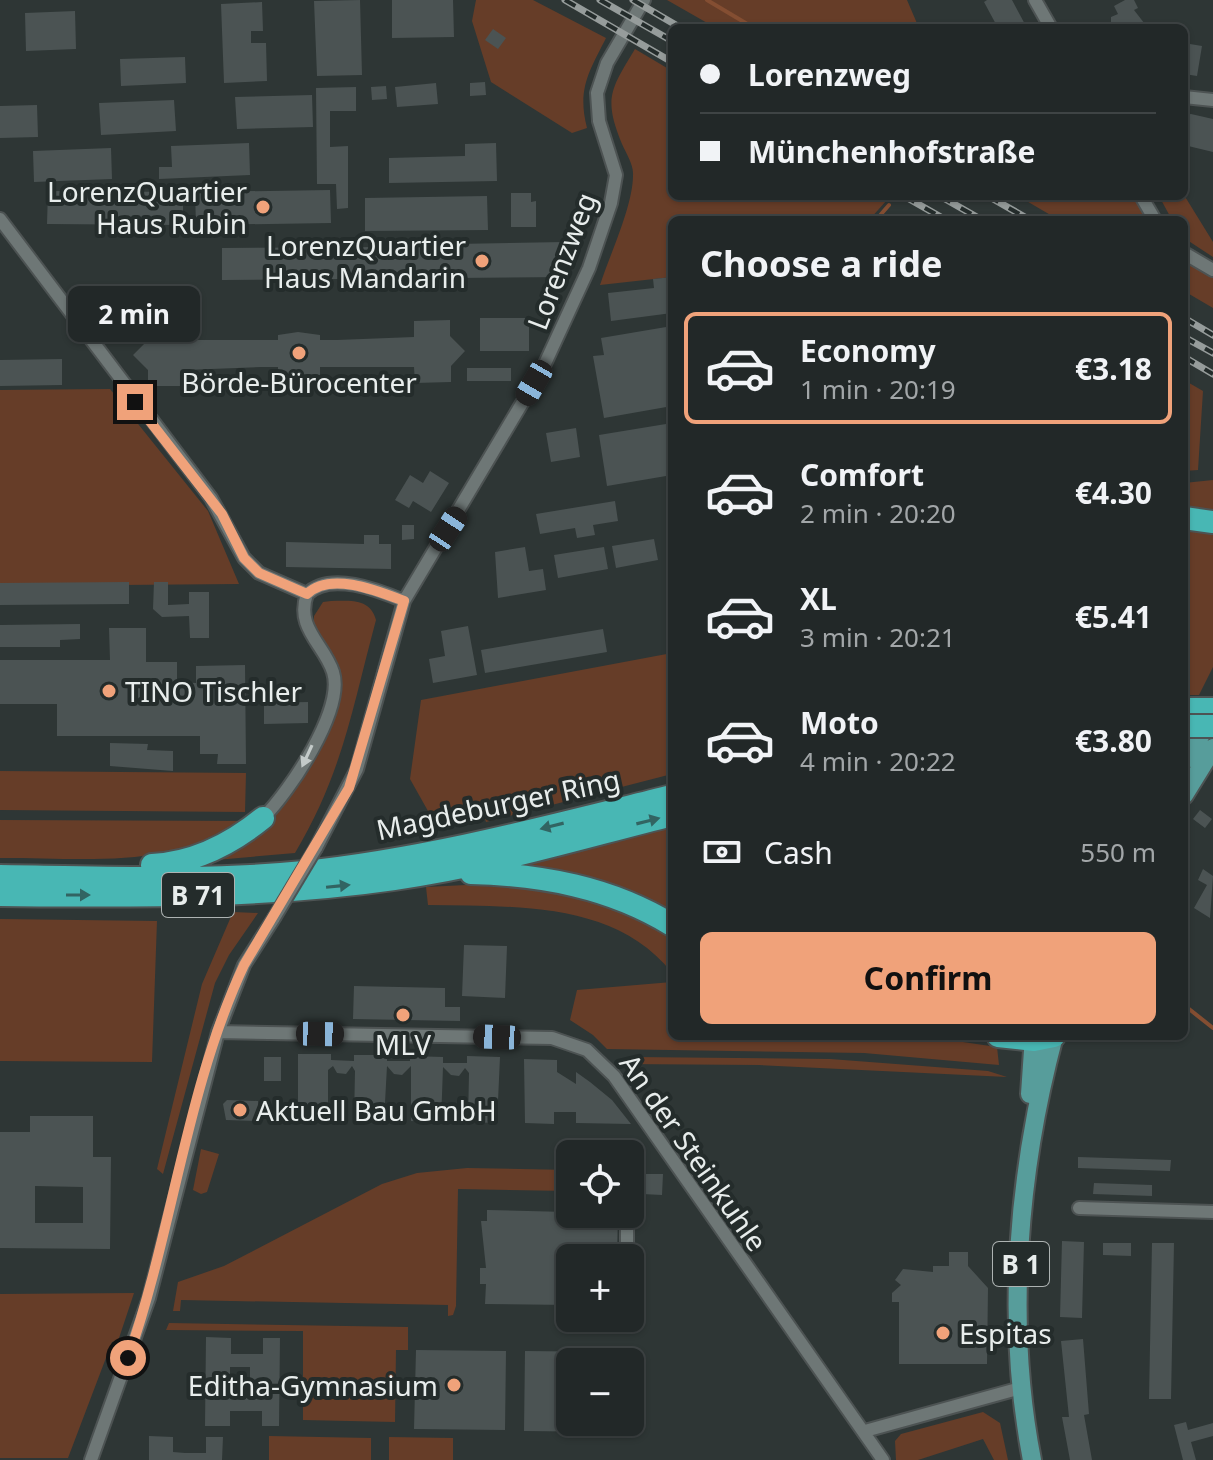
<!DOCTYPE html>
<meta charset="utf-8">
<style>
body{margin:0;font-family:"Noto Sans",sans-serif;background:#2a3030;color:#f1f3f6;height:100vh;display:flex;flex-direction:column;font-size:30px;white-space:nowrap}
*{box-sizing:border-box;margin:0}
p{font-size:26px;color:#a2a6a8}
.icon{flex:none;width:44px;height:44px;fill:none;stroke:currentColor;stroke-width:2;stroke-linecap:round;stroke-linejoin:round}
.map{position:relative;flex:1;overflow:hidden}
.side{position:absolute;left:668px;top:216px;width:520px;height:824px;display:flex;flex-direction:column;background:#222828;border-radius:12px;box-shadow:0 2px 6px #0004,0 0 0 2px #3f4445}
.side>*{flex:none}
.hud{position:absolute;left:668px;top:24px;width:520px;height:176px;border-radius:12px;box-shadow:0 2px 6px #0004,0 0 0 2px #3f4445;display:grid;align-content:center;height:176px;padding:0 32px;background:#222828}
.buttons{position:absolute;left:556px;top:1140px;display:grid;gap:16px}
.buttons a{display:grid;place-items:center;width:88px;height:88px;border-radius:12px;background:#222828;box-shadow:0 2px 6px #0004,0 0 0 2px #3f4445;font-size:40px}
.end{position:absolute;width:36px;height:36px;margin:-18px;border:10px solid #f0a27a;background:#111;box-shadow:0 0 0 4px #111}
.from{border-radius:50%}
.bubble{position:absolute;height:56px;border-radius:12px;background:#222828;box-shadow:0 2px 6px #0004,0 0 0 2px #3f4445;font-size:26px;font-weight:700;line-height:56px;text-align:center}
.car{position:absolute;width:24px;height:48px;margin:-24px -12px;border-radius:10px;box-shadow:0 0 6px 2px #0007;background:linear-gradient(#222 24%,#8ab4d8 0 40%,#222 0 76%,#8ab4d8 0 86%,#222 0)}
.hud b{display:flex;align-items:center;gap:28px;height:76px;font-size:30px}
.hud b+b{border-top:2px solid #3f4445}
.hud i{width:20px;height:20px;background:#f1f3f6}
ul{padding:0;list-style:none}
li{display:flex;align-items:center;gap:24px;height:112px;margin:0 16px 12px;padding:0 16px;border:4px solid transparent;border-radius:12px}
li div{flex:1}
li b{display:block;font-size:30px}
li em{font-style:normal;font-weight:700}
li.current{border-color:#f0a27a}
li>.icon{width:72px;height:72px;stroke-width:1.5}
h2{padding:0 32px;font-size:36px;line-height:96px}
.pay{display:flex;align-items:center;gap:20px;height:88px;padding:0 32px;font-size:30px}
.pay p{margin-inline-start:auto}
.button{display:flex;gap:16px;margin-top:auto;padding:16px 32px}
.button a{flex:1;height:92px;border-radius:12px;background:#f0a27a;color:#111;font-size:32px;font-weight:700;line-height:92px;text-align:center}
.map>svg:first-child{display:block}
.green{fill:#663d28}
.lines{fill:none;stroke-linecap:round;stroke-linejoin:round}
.stream{stroke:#844e32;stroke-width:4}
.building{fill:#4b5353;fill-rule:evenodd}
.street-casing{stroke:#4d5353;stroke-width:16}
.primary-casing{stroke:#4d5353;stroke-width:22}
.highway-casing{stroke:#4d5353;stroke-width:26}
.street{stroke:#6e7776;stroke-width:12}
.primary{stroke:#579d9b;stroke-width:18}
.highway{stroke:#48b7b4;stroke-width:22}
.rail-casing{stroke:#969c9b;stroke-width:7}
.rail{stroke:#242c2b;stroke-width:4;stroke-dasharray:12;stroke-linecap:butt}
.street-bridge-casing{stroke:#4d5353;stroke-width:16;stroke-linecap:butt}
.highway-bridge-casing{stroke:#4d5353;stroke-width:26;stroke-linecap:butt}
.street-bridge{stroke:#6e7776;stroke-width:12}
.highway-bridge{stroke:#48b7b4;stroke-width:22}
.oneway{fill:#c3cac9}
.oneway2{fill:#326462}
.route{stroke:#f0a27a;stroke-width:10}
.poi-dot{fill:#f0a27a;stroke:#242c2b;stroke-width:3}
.labels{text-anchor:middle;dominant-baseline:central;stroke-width:8;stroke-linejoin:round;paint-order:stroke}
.shield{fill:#242c2b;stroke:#adb3b2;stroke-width:2}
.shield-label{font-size:26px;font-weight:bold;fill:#e8edec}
.poi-label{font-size:28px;fill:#e8edec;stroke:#242c2b;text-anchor:end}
.street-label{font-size:28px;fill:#e8edec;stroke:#242c2b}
</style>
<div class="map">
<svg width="1213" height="1460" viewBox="0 0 1213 1460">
<rect width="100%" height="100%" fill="#2e3635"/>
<path class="green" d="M476,0H533L606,38C589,72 577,89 587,128L572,133L491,82L472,21Z
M667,0H907L919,28H716Z
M635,49L672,71V196H881L887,200L869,220H672V277L600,285C610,254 634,204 633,173C633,164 626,153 622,144C603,98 611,89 635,49Z
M1184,195L1213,242V257L1184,238V220H1172L1159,196Z
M1018,196H1136L1149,220H1059Z
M1184,260L1213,277V308L1184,291Z
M1184,380L1203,391L1198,470L1184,471Z
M110,389L208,511L239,584L0,586V390Z
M1213,480V512L1184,508V483Z
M1184,527L1213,531V667L1199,695H1184Z
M331,601C350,601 370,598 376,620C352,709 343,772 295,853L204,861C225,848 249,838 267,822C293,800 347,709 341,675C337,657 322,643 314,627V616L323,602Z
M672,653V774L486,822L482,810L428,811L410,779L421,700Z
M0,771L246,773L245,812L0,810Z
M0,820L250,821C163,869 95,858 0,858Z
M672,824V916L519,868V863Z
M466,885L545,889L620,908L672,935V973C615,900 511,907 428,905L426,887Z
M233,912L258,913L229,955L215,983L163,1174L157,1169L202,984Z
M0,919L157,921L152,1062L0,1061Z
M672,982V1036H922L997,1047L999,1065L864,1053L607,1049L593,1035L570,1020L577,990Z
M633,1057L830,1059L988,1071L1007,1077L759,1065L621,1064Z
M201,1149L219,1154L207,1192L201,1194L193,1190Z
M467,1168L570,1170V1191L458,1189L456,1306L453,1315L448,1316V1305L181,1300L180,1311H173L178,1282L224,1266L382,1184L417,1173Z
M134,1293L118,1341L112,1342L68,1458H0V1294Z
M169,1323L408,1327V1350H396L395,1422L303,1420V1331L166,1330Z
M983,1412L1000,1423L1008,1460H994L983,1439L918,1460H896L895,1441L901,1434Z
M269,1436L371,1438V1460H269Z
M389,1437L453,1438V1460H389Z"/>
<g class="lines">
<path class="stream" d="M707,0L754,28
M876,220L889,205
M1184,1005L1213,1028"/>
</g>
<path class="building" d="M360,0L362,75L317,76L314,1Z
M392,0H453L454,37L392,38Z
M987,0H1012L1027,28H998L984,2Z
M1125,0H1134L1138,8L1134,10L1148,28H1111V17L1118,14L1114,6Z
M262,2L263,31H251V43H266L267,81L224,83L221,4Z
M75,11L76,49L26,51L25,13Z
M493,29L506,38L498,49L485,40Z
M1184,43L1202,46L1197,76L1184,74Z
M185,57L186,83L121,86L120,59Z
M485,82L486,95L470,96V83Z
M436,83L438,104L397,107L395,87Z
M386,86L387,99L372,100L371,87Z
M356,87V111H330V147L348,146V208L337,209L336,184H317L316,88Z
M312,95L313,127L237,129L235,97Z
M174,100L176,131L101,135L99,103Z
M37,105L38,137L0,138V106Z
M1191,114L1213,119V152L1184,145V115Z
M249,143L250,175L159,179V167H172L171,146Z
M496,143L497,181L389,183V158L465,156V144Z
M111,148L112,179L34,182L33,151Z
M330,190L331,223L196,225L195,192Z
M48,191L183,192V225L47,224Z
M511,193H531V202L536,201V227H511Z
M487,196L488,230L365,231V198Z
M388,239H400V245L564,242L565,277L222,280V248L388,247Z
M672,277V313L611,321L608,293L654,288L653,279Z
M480,318H529V351H480Z
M450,320V336L465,351L451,366V382L415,383L414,367H320V381H278V367H261L185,370V386H148V370L133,355L148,340V324H184V340H278V335L298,332L320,335V340H337L414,337V321Z
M672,326V406L604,418L593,356L604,355L601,338Z
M62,359V385L0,386V360Z
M467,368H511V381H467Z
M672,423V475L607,486L599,435Z
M576,428L580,457L551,462L546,433Z
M430,471L449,483L431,512L413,501L409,508L395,500L410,475L423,483Z
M615,501L618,521L593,525L595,535L577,538L575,528L540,534L536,514Z
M402,525H414V539L402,540Z
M364,535H379V544H391V569L286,567V542L364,544Z
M654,539L658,560L616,568L612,546Z
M525,547L529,571L543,569L546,590L498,598L495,552Z
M604,547L608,569L558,578L554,555Z
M129,582V604L0,605V583Z
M154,582H168V605L189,604V592H209V638H190L189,616L162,617L153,609Z
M80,624V639L60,640V647H0V625Z
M468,626L477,675L433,683L429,659L445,656L441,631Z
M109,628H146V662H177V682L196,683V666L245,665L246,764H217L218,754H200V736H57V704H0V660H110Z
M603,629L607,652L485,673L481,650Z
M308,702V723L264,724V703Z
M110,743L148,744L147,750L173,751V771L110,766Z
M1200,810L1212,819L1205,828L1193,819Z
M1203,869L1213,876L1210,918L1194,908L1207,885L1198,880Z
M464,945L507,946L505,998L462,996Z
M354,986L445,988V1007H460V1021L353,1019Z
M298,1054H331V1060L354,1061V1055H387V1061H410V1056L443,1057V1063H467V1056L500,1057L497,1123L468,1122L469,1073L465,1068L459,1076L451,1075L443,1067L441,1122L411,1121V1066L402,1075L394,1074L387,1066L384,1121L354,1120L355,1071L352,1066L346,1074L337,1073L333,1066L328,1070V1120H298Z
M264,1057H281V1081H264Z
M524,1059L557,1060V1072L576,1084V1072L590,1082L612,1100L631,1124L576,1123V1112H554V1124L525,1123Z
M227,1100L258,1101V1121L226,1120L223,1104Z
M30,1116H93V1157H111L110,1249L0,1248V1132H30ZM35,1186L83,1187V1223H35Z
M1078,1157L1171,1160L1170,1171L1078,1168Z
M642,1174H663L662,1195L642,1194Z
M1094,1183L1152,1185V1196L1093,1194Z
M567,1207L570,1214H618L617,1258H570V1305L485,1304L486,1284H480V1268H486L481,1221H487V1210L567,1212Z
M1062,1241L1084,1242L1082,1318L1060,1317Z
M1103,1243H1131V1256L1103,1255Z
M1152,1243H1174L1171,1399H1149Z
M949,1252H968V1266L988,1288L987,1364H899V1302H892V1293L901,1285L895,1280L903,1269L933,1272V1266H949Z
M206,1337L231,1338V1354H263V1338H280L279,1426H262V1411H230V1426H205ZM230,1367H250V1398H230Z
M1083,1339L1089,1414L1084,1415L1092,1460H1070L1062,1417H1069L1061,1341Z
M416,1350L506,1351L505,1430L414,1429Z
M525,1351L616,1352L615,1362H570V1422H615V1432L524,1431Z
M1186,1422L1188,1430L1213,1423V1436L1191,1442L1196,1460H1183L1174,1425Z
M149,1436L173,1437V1452L185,1453H206V1437H223L222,1460H149Z"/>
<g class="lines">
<g class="street-casing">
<path id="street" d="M1035,0L1051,28
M1184,97L1213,100
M1141,196L1155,220
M0,219L211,498L244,558L259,573L307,594C330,571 378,590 404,601
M1184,253L1213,270
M263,818C289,792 345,710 333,672C324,644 295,628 307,594
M316,848L357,769L404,601L543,368L589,268L611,203L616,175L599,121L597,93L607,63L644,0
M218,1032L552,1038L587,1050L614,1076L883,1460
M1079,1208L1213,1212
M627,1258V1214
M625,1325V1318
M865,1431L1021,1388
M91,1460L149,1298L218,1032L244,965L274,918"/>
</g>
<g class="primary-casing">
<path id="primary" d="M1184,761L1212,717
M1184,795L1213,748
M1030,1094L1034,1036
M1032,1460C1005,1322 1018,1171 1054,1036"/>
</g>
<g class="highway-casing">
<path id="highway" d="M1184,518L1213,522
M1184,709H1213
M152,865C193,863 231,844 263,818
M471,873C542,875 610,887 672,925
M0,876C101,877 203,882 304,872C429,859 550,826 672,796
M0,895C132,896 263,898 394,879C488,866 580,838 672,815
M998,1036L1034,1040L1054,1036"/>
</g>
<use href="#street" class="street"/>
<use href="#primary" class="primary"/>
<use href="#highway" class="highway"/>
<g class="rail-casing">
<path id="rail" d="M565,0L672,62
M600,0L672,41
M633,0L681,28
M904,196L946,220
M940,196L982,220
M988,196L1030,220
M1184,318L1213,335
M1184,337L1213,353
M1184,357L1213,374"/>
</g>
<use href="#rail" class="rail"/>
<g class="street-bridge-casing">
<path id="street-bridge" d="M274,918L316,848"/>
</g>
<g class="highway-bridge-casing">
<path id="highway-bridge" d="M1184,726H1213"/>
</g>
<use href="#street-bridge" class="street-bridge"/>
<use href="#highway-bridge" class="highway-bridge"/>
</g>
<defs><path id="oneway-solid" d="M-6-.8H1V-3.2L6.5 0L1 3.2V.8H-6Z" transform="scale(2)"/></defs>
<use class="oneway" href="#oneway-solid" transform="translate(307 756) rotate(115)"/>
<g class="oneway2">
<use href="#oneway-solid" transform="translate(648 821) rotate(-14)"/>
<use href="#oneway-solid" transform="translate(552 826) rotate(166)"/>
<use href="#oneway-solid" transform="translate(338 886) rotate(-6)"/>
<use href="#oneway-solid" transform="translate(78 895)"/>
</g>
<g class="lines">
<path class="route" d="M128,1358C173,1230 186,1089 244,965L349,788L404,601C378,591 330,571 307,594L259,573L244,558L222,514L135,402"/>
</g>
<g class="poi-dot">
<circle cx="263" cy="207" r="8"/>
<circle cx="482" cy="261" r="8"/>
<circle cx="299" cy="353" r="8"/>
<circle cx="109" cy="691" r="8"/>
<circle cx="403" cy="1015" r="8"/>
<circle cx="240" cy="1110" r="8"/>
<circle cx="943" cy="1333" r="8"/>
<circle cx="454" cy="1385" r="8"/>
</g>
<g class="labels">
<g class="shield">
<rect x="162" y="873" width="72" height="44" rx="6"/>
<rect x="993" y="1242" width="56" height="44" rx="6"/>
</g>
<g class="shield-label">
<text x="198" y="895">B 71</text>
<text x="1021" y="1264">B 1</text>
</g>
<g class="poi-label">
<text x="247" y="191">LorenzQuartier<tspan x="247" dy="32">Haus Rubin</tspan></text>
<text x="466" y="245">LorenzQuartier<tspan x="466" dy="32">Haus Mandarin</tspan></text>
<text x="299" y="382" text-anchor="middle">Börde-Bürocenter</text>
<text x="125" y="691" text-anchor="start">TINO Tischler</text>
<text x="403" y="1044" text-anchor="middle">MLV</text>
<text x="256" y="1110" text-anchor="start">Aktuell Bau GmbH</text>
<text x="959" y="1333" text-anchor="start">Espitas</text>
<text x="438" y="1385">Editha-Gymnasium</text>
</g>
<g class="street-label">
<text transform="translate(561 261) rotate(-69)">Lorenzweg</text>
<text transform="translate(498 804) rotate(-12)">Magdeburger Ring</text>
<text transform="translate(694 1152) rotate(55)">An der Steinkuhle</text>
</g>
</g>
</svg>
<div class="buttons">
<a><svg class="icon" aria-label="locate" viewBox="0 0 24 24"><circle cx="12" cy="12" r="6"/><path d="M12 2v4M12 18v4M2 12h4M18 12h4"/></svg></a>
<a>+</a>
<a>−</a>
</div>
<i class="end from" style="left:128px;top:1358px"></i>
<i class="end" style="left:135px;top:402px"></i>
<div class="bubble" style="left:68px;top:286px;width:132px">2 min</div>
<i class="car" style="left:534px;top:383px;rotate:210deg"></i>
<i class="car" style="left:448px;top:529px;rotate:33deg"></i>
<i class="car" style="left:320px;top:1034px;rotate:91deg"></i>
<i class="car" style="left:497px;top:1037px;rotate:272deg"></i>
<div class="hud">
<b><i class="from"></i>Lorenzweg</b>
<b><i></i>Münchenhofstraße</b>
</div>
<section class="side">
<h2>Choose a ride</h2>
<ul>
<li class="current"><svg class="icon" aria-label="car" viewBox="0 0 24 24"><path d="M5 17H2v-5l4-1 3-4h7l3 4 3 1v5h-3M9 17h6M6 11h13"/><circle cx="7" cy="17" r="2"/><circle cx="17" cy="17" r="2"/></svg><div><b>Economy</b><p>1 min · 20:19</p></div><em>€3.18</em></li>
<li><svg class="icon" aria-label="car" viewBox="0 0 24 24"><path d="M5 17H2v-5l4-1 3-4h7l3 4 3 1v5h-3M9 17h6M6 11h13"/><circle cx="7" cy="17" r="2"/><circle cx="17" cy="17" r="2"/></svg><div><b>Comfort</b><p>2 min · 20:20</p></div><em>€4.30</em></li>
<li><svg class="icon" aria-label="car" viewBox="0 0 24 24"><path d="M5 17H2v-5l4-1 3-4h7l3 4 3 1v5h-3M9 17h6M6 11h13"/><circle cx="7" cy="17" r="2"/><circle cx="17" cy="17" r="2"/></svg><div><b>XL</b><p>3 min · 20:21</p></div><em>€5.41</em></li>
<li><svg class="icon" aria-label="car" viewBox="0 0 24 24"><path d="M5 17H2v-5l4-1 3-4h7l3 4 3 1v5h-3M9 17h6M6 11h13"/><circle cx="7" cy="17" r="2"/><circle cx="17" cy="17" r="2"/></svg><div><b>Moto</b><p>4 min · 20:22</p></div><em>€3.80</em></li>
</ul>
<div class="pay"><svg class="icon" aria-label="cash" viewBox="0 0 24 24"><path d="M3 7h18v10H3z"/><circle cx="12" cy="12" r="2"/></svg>Cash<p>550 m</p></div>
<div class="button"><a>Confirm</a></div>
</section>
</div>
